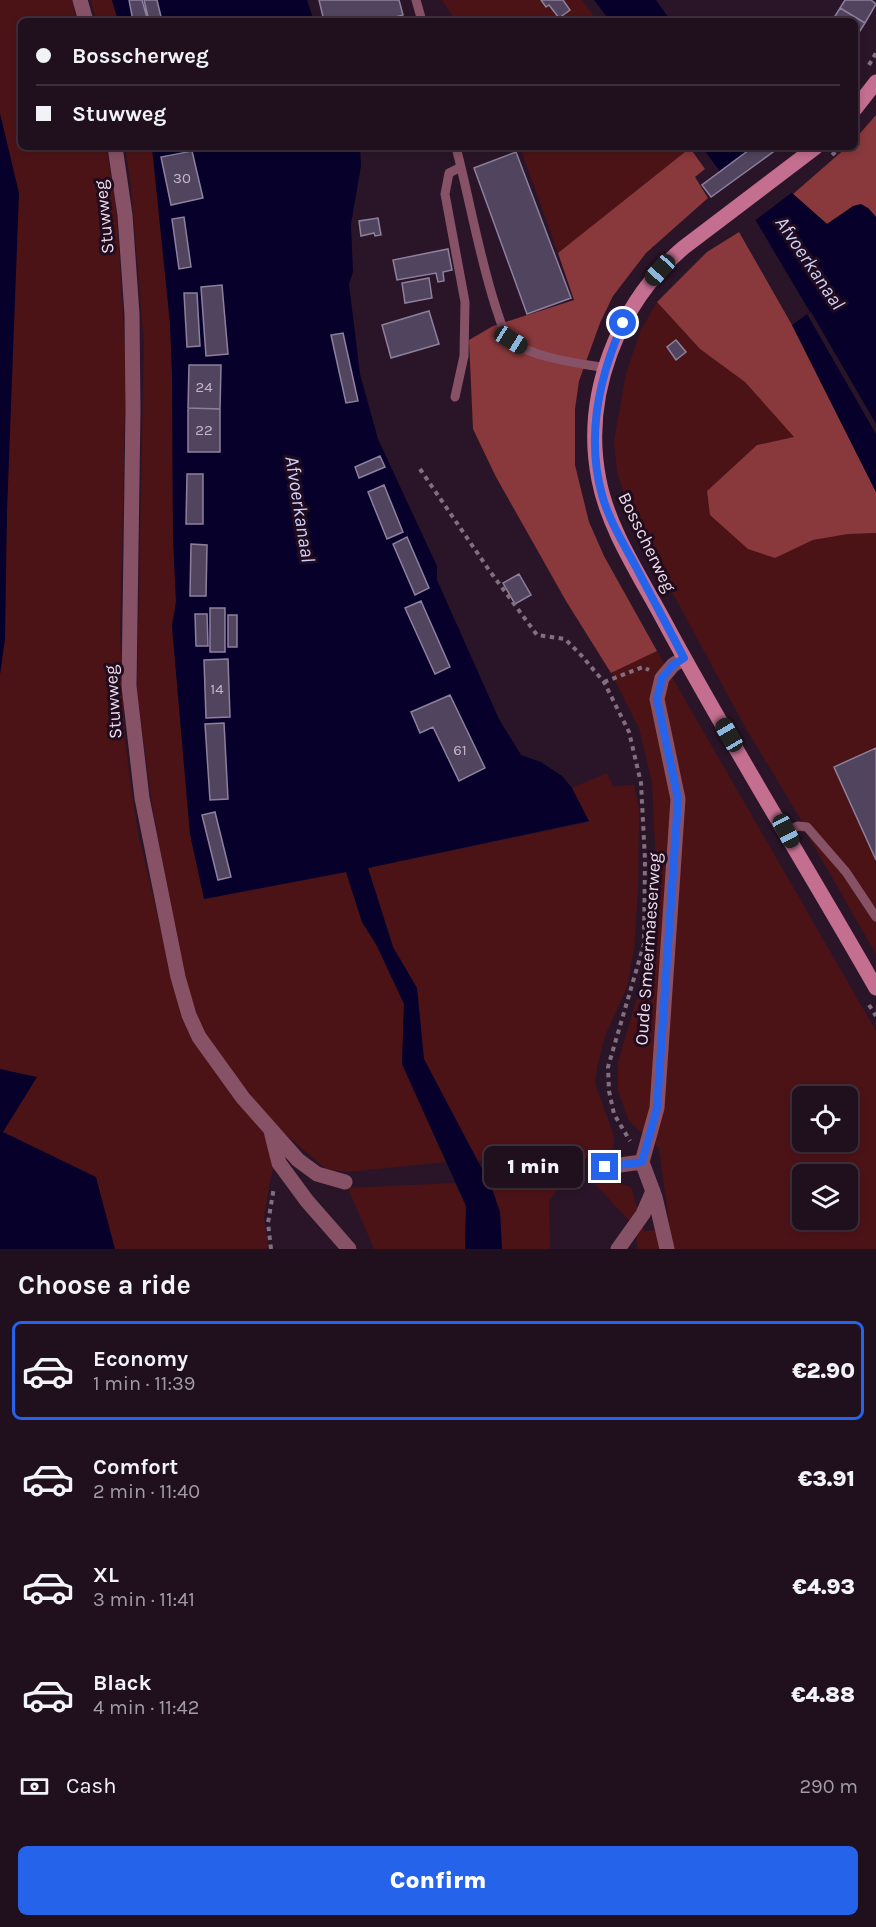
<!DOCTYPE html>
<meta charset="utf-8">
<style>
body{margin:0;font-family:Karla,sans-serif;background:#2d1e2b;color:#f1f3f6;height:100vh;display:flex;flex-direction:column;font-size:22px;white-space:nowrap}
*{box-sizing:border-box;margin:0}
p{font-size:20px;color:#a29da4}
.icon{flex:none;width:33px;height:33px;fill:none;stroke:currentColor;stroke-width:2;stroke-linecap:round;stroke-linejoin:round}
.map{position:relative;height:1249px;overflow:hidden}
.details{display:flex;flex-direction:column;background:#20101e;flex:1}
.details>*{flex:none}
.top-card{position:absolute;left:18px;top:18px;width:840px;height:132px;border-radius:9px;box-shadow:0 3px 9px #0003,0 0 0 2px #3d303c;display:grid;align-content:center;height:132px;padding:0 18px;background:#20101e}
.buttons{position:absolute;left:792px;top:1086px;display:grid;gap:12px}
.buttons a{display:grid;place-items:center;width:66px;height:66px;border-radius:9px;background:#20101e;box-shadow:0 3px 9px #0003,0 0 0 2px #3d303c;font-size:30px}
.end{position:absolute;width:27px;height:27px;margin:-14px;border:8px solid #2563eb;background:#fff;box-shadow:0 0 0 3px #fff}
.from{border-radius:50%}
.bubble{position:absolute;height:42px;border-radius:9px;background:#20101e;box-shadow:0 3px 9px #0003,0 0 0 2px #3d303c;font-size:20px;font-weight:800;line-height:42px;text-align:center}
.car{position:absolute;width:18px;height:36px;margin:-18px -9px;border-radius:8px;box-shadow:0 0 4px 2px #0007;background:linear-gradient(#222 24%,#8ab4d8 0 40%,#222 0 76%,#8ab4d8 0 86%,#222 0)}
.top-card b{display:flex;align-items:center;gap:21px;height:57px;font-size:22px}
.top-card b+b{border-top:2px solid #3d303c}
.top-card i{width:15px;height:15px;background:#f1f3f6}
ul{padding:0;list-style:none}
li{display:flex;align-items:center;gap:18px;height:99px;margin:0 12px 9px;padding:0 6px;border:3px solid transparent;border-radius:9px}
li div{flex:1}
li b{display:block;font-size:22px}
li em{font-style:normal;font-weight:800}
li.selected{border-color:#2563eb}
li>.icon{width:54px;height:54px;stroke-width:1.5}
h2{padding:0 18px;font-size:27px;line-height:72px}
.pay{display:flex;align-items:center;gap:15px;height:66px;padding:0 18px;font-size:22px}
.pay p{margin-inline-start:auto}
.primary-button{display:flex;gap:12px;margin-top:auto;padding:12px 18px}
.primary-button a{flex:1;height:69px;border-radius:9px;background:#2563eb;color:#fff;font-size:24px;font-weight:800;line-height:69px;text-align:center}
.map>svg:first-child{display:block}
.green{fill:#4c1317;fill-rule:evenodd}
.forest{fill:#89383b}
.water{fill:#07002a}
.pier{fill:#2a1528}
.building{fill:#51445f;stroke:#8e809d;stroke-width:1.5}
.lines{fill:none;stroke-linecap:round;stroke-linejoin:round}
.path{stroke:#816f7f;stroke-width:4;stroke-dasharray:4.5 4.5;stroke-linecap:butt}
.lane{stroke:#885266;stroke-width:9}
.street{stroke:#885266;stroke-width:15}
.secondary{stroke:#c46e90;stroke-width:15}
.route{stroke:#2563eb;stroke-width:8}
.labels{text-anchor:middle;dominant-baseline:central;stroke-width:6;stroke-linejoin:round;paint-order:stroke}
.number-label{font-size:15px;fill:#c5b7c7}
.street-label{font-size:18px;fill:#ecddea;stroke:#200c1e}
.water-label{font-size:20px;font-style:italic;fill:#ced1f9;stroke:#200c1e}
</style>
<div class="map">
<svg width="876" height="1249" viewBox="0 0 876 1249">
<rect width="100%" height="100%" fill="#2a1528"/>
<path class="green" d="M0,0H72L77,21H21V147H106L116,201L126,366L120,634L125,740L130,781L138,833L172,977L184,1016L262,1128L276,1160L270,1180L264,1217L268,1249H0Z
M91,0H112L118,21H96Z
M442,0H582L597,21H456Z
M125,147H152L170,323L172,374L173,539L176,602L172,626L190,834L205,899L346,872L362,922L377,946L404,1004L402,1064L446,1162L347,1172L326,1169L270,1121L205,1035L183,977L152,804L137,691L144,343L131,186Z
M520,147H690V148L558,253Z
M657,302L700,349L745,382L795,437L757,445L707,491L710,515L775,558L813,540L848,534L876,533V954L806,832L800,818L744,725L631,516L617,472L614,442L626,373L641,330Z
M657,651L876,1031V1249H638L635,1227L595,1184L612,1182L631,1187L644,1231L670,1229L659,1148L629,1121L618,1091V1062L653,944L656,863L652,782L639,728L611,673ZM802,1096H848V1142H802ZM802,1174H848V1220H802Z
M607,773L613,787L634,785L639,809L638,889L634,950L627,987L605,1036L597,1067L595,1084L614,1136L613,1157L477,1161L424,1059L417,988L393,947L368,868L589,822L572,788Z
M455,1183L466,1206L465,1249H374L348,1188Z
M491,1186L559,1187L549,1201L550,1249H502L500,1212Z"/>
<path class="forest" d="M876,115V217L868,208L838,217L827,224L793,194L847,147H855V139Z
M690,148L705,169L695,177L708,198L646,253L613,296L600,323L579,381L575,409V465L589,522L604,556L657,651L611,673L566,601L496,477L473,429L469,340L493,326L574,300L558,253Z
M739,232L792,325L876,492V533L848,534L813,540L775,558L748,549L710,515L707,491L757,445L794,437L745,382L700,349L657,302L707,252Z"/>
<path class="water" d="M112,0H307L314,21H118Z
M594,0H656L671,21H610Z
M0,113L19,193L7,512L5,639L0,675Z
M152,147H360L361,166L351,224L353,272L349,284L360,374L378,439L437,566V580L499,719L521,755L541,762L562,776L572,788L589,821L368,868L393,947L417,988L424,1059L491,1186L500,1212L502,1249H465L466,1206L402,1064L404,1004L377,946L362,922L346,872L204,899L190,834L172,626L176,602L173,539L172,374L170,323Z
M702,147H757L793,194L827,224L853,206L861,204L868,208L876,217V492L792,325L810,312L756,221Z
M0,1069L37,1077L3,1132L96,1177L115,1249H0Z"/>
<path class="pier" d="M768,156L794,191L753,222L727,186Z
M811,312L876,424V434L807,314Z"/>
<path class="building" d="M129,0H142L148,21H133Z
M144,0H157L162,21H149Z
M319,0H399L403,15L381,21H324Z
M541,0H563L570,10L559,18L549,5L546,7Z
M845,0H871L876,4L865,23L840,8Z
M840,8L865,23L855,39V21H832Z
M753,147H780L711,197L702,185Z
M192,151L203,198L171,205L161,157Z
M516,152L571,298L527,314L474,168Z
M184,217L191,267L179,269L172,219Z
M378,218L381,235L375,236L374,233L361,236L359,221Z
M448,249L452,270L443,272L444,281L438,282L436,273L397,280L393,260Z
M429,278L432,298L405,303L402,283Z
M222,285L228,354L206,356L201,287Z
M184,293H197L200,346L187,347Z
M429,311L439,344L391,358L382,325Z
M343,333L358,401L346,403L331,335Z
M676,340L686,352L676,360L667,347Z
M189,365H221L220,409L188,408Z
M188,408L220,409V452H188Z
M380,456L385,467L359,478L355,467Z
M187,474H203V524H186Z
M384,485L403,532L387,539L368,492Z
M407,537L429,588L415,595L393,544Z
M191,544L207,545L206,596H190Z
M519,574L531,595L515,604L503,583Z
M421,601L450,667L435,674L405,608Z
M210,608H225V652H210Z
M195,614H207L208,646H196Z
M228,615H237V647H228Z
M228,659L230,717L206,718L204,660Z
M450,695L485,768L459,781L433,727L420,733L411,712Z
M224,723L228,799L210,800L205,724Z
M876,748V860L834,767Z
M215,812L231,877L218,880L202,815Z"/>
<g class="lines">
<path class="path" d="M869,65L876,53
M832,155L841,147
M420,469L489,570L537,635L565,639L581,655L604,682L629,732L641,783L645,860L644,944L608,1067L609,1091L614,1114L630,1141
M604,682L643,667L649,670
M869,1005L876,1016
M271,1249L268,1223L274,1187"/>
<path class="lane" d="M416,0L422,21
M456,147C470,201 479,256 496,308C500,319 503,334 512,341C532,358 579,363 605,368
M455,397L464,356L465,302L445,194L449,173L461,167
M786,831L798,826L807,827L846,872L876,917"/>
<path class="street" d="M80,0L86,21
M115,147L125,215L132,314L133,410L129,686L142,798L178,977L189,1015L199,1037L243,1098L298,1160L317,1174L345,1182
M271,1131L279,1163L307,1201L349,1249
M605,1167L642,1162
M618,1249L643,1214L653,1191
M667,1249L655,1197L642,1162L657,1108L678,799L657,699L662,678L673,665L684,658"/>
<path class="secondary" d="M855,109L876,82
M816,147L683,248C618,304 582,395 599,480C608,528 640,576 663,619C730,744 806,865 876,988"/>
</g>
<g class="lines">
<path class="route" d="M605,1167L642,1162L657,1108L678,799L657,699L662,678L673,665L684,658C668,627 651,596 635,565C623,543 609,520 602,495C586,437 599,377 623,323"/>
</g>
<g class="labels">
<g class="number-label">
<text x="182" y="178">30</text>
<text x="204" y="387">24</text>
<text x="204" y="430">22</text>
<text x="217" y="689">14</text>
<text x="460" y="750">61</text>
</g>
<g class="street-label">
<text transform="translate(104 217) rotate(-96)">Stuwweg</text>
<text transform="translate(647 542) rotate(64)">Bosscherweg</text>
<text transform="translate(113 702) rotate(-94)">Stuwweg</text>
<text transform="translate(648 949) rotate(-86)">Oude Smeermaeserweg</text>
</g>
<g class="water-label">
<text transform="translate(810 263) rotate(56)">Afvoerkanaal</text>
<text transform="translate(300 509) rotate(81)">Afvoerkanaal</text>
</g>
</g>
</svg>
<div class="buttons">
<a><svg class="icon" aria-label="locate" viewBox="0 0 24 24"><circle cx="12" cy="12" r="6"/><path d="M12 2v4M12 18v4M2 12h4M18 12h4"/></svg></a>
<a><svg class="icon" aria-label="layers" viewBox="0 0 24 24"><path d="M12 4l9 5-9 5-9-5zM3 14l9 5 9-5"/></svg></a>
</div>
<i class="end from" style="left:623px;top:323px"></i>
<i class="end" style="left:605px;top:1167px"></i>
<div class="bubble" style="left:484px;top:1146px;width:99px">1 min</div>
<i class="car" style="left:660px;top:270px;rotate:222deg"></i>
<i class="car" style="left:511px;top:340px;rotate:122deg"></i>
<i class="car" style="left:729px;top:735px;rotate:330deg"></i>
<i class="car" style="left:786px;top:831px;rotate:152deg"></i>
<div class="top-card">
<b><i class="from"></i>Bosscherweg</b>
<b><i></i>Stuwweg</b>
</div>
</div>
<section class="details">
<h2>Choose a ride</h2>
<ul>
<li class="selected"><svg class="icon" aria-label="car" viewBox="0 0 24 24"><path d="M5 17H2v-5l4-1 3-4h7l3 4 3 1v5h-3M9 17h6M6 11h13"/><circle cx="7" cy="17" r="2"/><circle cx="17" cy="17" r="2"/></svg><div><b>Economy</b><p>1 min · 11:39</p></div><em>€2.90</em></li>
<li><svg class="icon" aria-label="car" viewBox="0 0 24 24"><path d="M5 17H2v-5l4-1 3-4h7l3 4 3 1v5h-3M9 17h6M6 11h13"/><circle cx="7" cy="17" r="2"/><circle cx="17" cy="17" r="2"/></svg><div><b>Comfort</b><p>2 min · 11:40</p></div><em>€3.91</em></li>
<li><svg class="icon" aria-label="car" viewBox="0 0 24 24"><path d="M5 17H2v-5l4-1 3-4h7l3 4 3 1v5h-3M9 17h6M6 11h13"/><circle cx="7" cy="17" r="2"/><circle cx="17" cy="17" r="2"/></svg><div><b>XL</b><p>3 min · 11:41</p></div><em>€4.93</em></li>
<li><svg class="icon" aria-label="car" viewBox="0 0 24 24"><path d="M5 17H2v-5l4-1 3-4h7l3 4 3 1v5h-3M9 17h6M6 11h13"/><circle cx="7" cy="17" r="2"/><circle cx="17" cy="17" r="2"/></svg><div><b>Black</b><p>4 min · 11:42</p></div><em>€4.88</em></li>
</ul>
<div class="pay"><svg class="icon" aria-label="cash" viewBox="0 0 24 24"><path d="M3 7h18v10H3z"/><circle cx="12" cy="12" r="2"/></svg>Cash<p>290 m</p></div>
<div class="primary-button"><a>Confirm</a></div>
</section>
